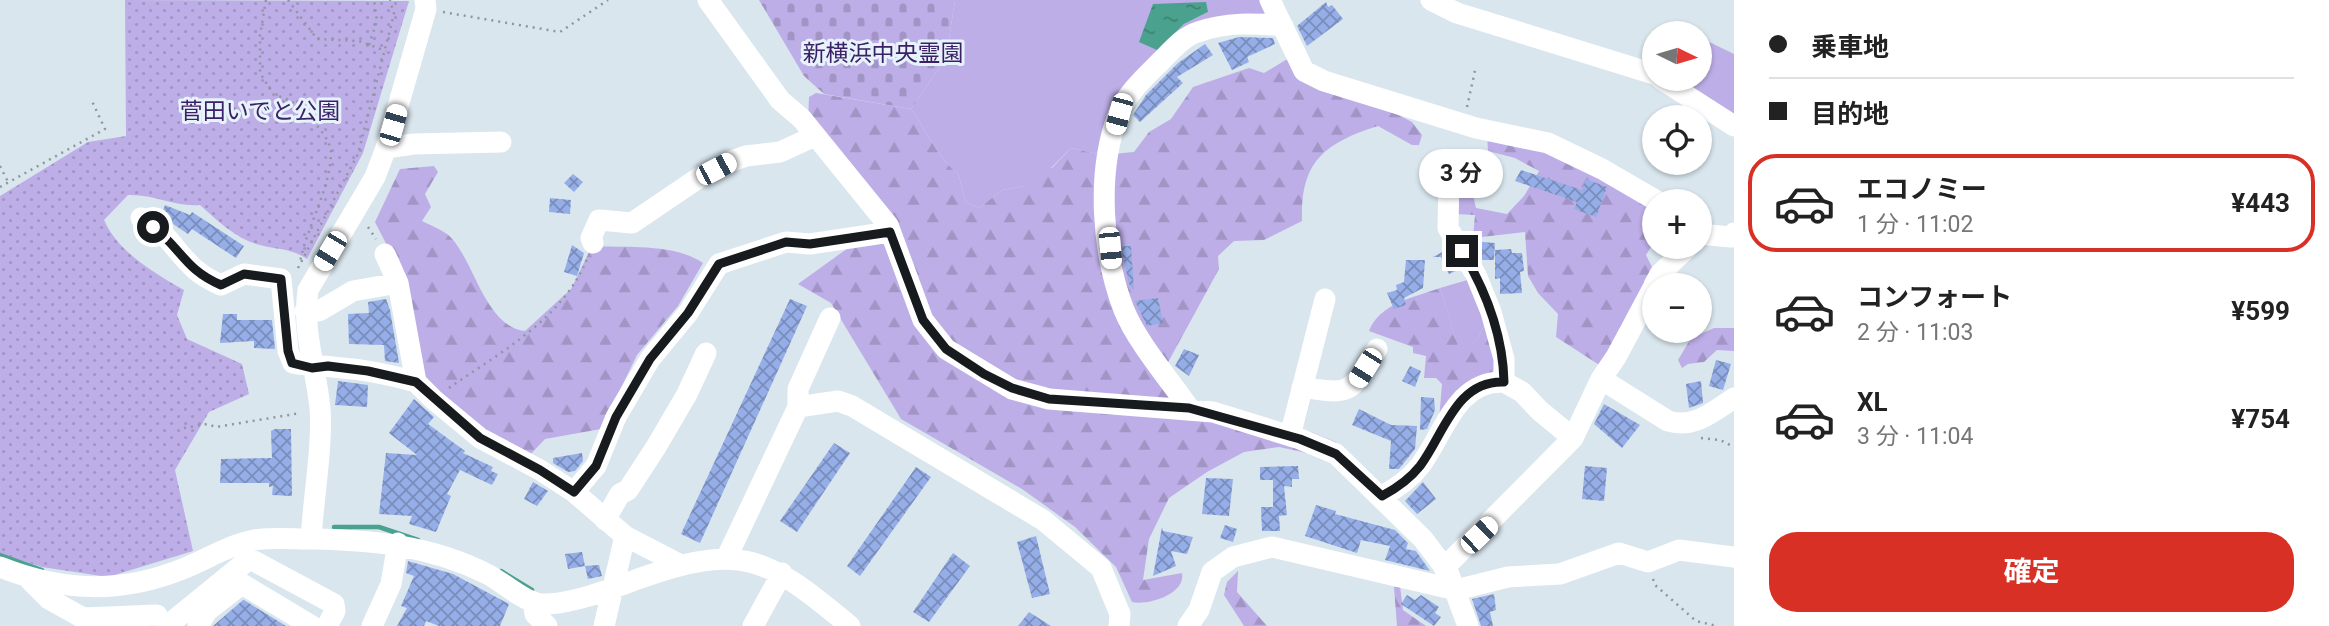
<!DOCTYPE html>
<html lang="ja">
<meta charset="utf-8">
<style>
body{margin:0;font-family:Roboto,"Noto Sans JP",sans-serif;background:#f6f6f6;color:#222;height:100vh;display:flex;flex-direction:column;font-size:26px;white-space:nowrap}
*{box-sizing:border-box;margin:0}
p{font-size:23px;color:#767676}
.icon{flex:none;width:38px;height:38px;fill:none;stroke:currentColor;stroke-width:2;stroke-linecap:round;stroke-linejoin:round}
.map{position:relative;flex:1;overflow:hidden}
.drawer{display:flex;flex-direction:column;background:#fff;width:595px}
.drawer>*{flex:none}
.guide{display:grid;align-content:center;height:154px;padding:0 35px;background:#fff}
.needle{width:46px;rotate:95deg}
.fabs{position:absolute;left:1642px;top:21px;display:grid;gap:14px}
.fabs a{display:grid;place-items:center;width:70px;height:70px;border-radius:50%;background:#fff;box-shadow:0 2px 5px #0004;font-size:35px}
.end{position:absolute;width:32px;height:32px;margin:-16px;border:9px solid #171b1e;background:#fff;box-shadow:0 0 0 4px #fff}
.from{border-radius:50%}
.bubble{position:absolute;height:49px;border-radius:24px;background:#fff;box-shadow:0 2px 5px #0004;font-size:23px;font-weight:700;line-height:49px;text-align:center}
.car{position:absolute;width:21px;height:42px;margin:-21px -10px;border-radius:9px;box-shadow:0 0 5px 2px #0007;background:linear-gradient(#fff 24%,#345 0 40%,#fff 0 76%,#345 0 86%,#fff 0)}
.guide b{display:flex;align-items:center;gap:24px;height:66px;font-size:26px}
.guide b+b{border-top:2px solid #e0e0e0}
.guide i{width:18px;height:18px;background:#222}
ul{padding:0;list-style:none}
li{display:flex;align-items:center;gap:21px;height:98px;margin:0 14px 10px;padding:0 21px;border:4px solid transparent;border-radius:28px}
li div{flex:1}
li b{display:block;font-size:26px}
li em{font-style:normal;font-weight:700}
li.active{border-color:#d93025}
li>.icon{width:63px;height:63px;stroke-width:1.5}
.cta{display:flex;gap:14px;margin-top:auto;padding:14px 35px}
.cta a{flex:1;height:80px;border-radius:28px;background:#d93025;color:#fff;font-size:28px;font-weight:700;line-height:80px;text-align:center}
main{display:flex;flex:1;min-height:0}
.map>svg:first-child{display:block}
.green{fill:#bdaee7;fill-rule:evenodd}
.forest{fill:url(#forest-firs)}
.cemetery{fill:url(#cemetery-stones)}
.park{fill:url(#park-dots)}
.water{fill:url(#water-ripples)}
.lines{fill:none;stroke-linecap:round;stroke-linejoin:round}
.stream{stroke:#4aa18d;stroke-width:4.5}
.building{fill:url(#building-cross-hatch)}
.path{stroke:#8d979d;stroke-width:2.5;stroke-dasharray:2 5;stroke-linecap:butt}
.minor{stroke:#fff;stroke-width:21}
.route{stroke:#171b1e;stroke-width:9}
.labels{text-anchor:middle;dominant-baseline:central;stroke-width:6;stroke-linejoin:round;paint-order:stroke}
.park-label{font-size:23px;fill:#3b2067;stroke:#e7f3fb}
</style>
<main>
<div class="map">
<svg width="1734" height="626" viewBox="0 0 1734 626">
<defs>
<pattern id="forest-firs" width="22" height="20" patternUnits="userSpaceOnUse" patternTransform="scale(1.75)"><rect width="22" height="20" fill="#bdaee7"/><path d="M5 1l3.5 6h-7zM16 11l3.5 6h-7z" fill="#a295c6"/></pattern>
<pattern id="cemetery-stones" width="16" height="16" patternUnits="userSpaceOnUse" patternTransform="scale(1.75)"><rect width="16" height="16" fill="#bdaee7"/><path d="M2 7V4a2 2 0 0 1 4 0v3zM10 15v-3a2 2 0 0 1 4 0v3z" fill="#a295c6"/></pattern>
<pattern id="park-dots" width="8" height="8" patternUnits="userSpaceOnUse" patternTransform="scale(1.75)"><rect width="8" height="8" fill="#bdaee7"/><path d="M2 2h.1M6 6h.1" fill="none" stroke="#a295c6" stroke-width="1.8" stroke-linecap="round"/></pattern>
<pattern id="water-ripples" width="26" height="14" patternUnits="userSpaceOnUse" patternTransform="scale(1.75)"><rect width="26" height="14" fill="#4aa18d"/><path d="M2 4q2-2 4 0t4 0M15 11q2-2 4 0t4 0" fill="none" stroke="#3d8273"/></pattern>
<pattern id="building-cross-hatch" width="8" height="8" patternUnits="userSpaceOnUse" patternTransform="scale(1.75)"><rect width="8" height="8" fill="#95aee8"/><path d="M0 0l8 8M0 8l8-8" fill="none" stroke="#798dbb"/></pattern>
</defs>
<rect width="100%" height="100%" fill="#d9e6ee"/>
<path class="green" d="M955,0H1259L1268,13L1219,18L1175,38L1102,155L1071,148L1041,178L1025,186L1002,190L979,208L966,202L958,173C940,162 925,128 911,109L946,58ZM1153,4L1208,12L1184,24L1157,49Z
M1699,37L1734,54V118L1672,79H1699Z
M1474,278L1489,316L1477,340L1459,350L1440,288Z"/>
<path class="forest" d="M1289,58L1412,122L1422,135L1419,145H1412L1378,126C1324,143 1300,162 1302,221L1264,240L1234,241L1218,256L1219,269L1166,366L1190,406L1311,432L1336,442L1339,450L1334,459L1279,447L1244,452L1207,472L1169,498L1149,539L1143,580L1182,573C1186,594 1148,606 1132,602L1116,567L1075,527L1022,489L901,419L831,303L798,284L848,248L896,236L808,120L809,97L816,93L911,109C925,128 940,162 958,173L966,202L979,208L1002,190L1025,186L1036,175L1041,178L1046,169L1052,168L1071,148L1102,155L1134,152L1149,132L1171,119L1193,87L1249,68L1264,73Z
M1487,133L1542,145L1654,208V242L1646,255L1655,273L1604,368L1556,337L1558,314L1538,293L1528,276L1525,232L1473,238L1475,215L1455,214L1459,192L1473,195L1476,208L1507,214L1524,196L1539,171L1515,158L1488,151Z
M434,166L438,172L425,194L431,207L422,221C430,225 440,229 447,234C474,256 483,326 525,331L571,289L592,246C626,248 674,243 703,263L678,306L637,355L601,429L545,439L528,457L481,435L417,376L404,279L375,222L400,169Z
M1440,288L1459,349L1477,340L1489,316L1500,360L1492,373L1456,391L1439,420L1442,384L1436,378H1424L1426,356L1413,353V347L1369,331C1380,303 1413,298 1440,288Z
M1714,328H1734V351L1717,350L1704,362L1688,364L1682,368L1678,360L1691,338Z
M1238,571L1237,592L1267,626H1244L1224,595L1227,582Z
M1400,586L1403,610L1426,626H1397L1394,587Z"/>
<path class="cemetery" d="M759,0H955L946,58L911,109L824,94L804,76Z"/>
<path class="park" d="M125,0L409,1L363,153L307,259C291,248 278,250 260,245C237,240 217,220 200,205C175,207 154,194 128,195L104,220C118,252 154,273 184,290L177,315L187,339L242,364L249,394L209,412L175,470L193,551L108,577L42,567L0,554V196L88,142L126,136Z"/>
<path class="water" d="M1206,2L1208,12L1184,24L1157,50L1139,42L1153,4Z"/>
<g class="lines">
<path class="stream" d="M334,527H379L418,540
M0,555L42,570
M501,571L532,590"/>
</g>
<path class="building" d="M1326,2L1328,7L1332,5L1343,19L1307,46L1297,26Z
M1239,37L1273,38L1275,44L1247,57L1249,62L1232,70L1218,43Z
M1205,44L1213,55L1177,77L1183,83L1140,122L1133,115L1146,95L1178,63Z
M1521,170L1582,190L1586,179L1607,187L1596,217L1574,209L1577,202L1515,181Z
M573,174L583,182L574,192L564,183Z
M550,198L571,200L570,214L549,212Z
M165,205L190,215L192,212L244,246L236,258L192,229L188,234L161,216Z
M1471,241L1495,243L1494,260H1482Z
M572,245L584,253L577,276L564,272Z
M1121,246H1131L1134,291L1129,284Z
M1511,249L1512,253H1522L1524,271L1520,272L1522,293L1500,294V278L1495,279V250Z
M1446,250L1458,270L1449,274L1441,257H1433Z
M1406,260H1425L1423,288L1404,298L1406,305L1394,309L1387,293L1397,290L1396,285L1404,282Z
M1158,298L1163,323L1147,326L1135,301Z
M386,299L390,310L399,363L385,361L384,345L349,344L348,314L369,313L368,302Z
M790,299L807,306L700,543L681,534Z
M223,314H237V320H272L275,349L254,348V341L220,343Z
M1184,349L1199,355L1189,376L1175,366Z
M1716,360L1731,364L1723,390L1709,386Z
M1410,366L1421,371L1415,387L1402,381Z
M338,381L368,385L367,407L335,405Z
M1701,381L1703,403L1689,408L1686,384Z
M1421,397L1434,398L1435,410L1427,429L1420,430Z
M414,399L434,417L428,424L465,451L463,453L493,467L491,471L498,474L492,485L460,470L447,494L451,496L436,532L409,524L412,516L379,514L386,453L417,455L389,433Z
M1604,404L1640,425L1622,448L1594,424Z
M1359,409L1391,425L1417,426L1415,449L1399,469H1389L1391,441L1352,425Z
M275,429H291L292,496L272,495L273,486L269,487V483H220L221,459L272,458L271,431Z
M834,443L850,453L797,532L780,521Z
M582,453L583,461L575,471L568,472L553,463V458Z
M1298,466L1299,479H1292V487L1284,486L1287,515L1279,516L1280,531H1262L1261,507H1273V480H1260V467Z
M1585,466L1607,468L1604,501L1582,499Z
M916,467L931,477L860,576L847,566Z
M1206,478L1233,479L1229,516L1202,514Z
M533,482L548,491L537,506L524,499Z
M1423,482L1436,499L1417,514L1405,501Z
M1316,505L1336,511L1335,514L1395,530L1408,543L1406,549L1416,551L1430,571L1385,560L1390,546L1361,540L1357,553L1305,536Z
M1225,525L1237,529L1233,542L1220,538Z
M1162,527L1163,531L1193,537L1187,554L1171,551L1176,566L1153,576Z
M1036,536L1050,594L1032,598L1017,542Z
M582,552L585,566L599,565L602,576L588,579L585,566L568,569L565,554Z
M953,553L970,566L929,622L913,612Z
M408,561L453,574L509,604L500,626H439L426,621L424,626H397L407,608L401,606L414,576L406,573Z
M1494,594L1496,610L1490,612L1493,626H1481L1472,599Z
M1407,595L1415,600L1421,595L1439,607L1435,613L1441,617L1434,626L1401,604Z
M243,600H244L286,626H213Z
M1029,612L1051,626H1018Z"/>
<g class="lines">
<path class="path" d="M266,0L260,35V73L274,95C293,100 300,106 313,121C320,129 331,142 331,153C330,190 307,226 300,262
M288,0L317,39L359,41L386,51
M443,12L560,32L608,0
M369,45L377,21L374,0
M1467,107L1476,66
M0,166L8,182
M0,187L105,129L91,99
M368,227L376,239
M298,268L358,154L394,14L390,0
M449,388C499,353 563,319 587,259
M184,428L207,424L216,427L301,413
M1701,438L1720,440L1734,447
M1653,579L1655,585L1696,621L1717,626"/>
<path class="minor" d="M708,0L780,100L802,119L888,225L923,320L946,349L1012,389L1049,399L1213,412L1300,439L1336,454L1423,539L1448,572L1468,626
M1270,0L1304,71L1324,81L1476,128L1548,143L1602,169L1657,201
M1431,0L1457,13L1654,74
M1661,79L1734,126
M386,148L414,144L501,142
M1449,176L1448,228L1476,275L1491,312L1504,359V382L1522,392L1540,411L1573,438
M141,218C149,224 160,230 167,238C186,260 193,273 221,285L244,274L281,279L288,351L293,363C307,366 318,365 332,367C360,369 388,374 416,382
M1699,234L1731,237L1734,233
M593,243L591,238L599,220L632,223L700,177L732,161L746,156L780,152L815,136
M385,254L398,283
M1654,285L1660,274L1688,247
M305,311H319L353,291L398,283L416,382L433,399L480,438L540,470L574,492L625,536L679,564
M1601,379L1668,421C1694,429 1713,412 1734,398
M1302,387C1354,396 1350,392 1377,349
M798,407L838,401L852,406L1043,520L1101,568L1120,614L1119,626
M1189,408C1169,379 1137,342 1124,310C1102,253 1096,173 1118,115C1126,94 1145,77 1161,61C1172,50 1184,36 1198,32C1226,22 1255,23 1283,26
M1290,436L1325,299
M574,492L596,466L616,417L650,359L688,313L719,264L786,242L810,244L890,232
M1382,496C1397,488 1409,480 1420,466C1444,434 1456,380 1504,382
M605,520L620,494L628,490L656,447L687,394L706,353
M311,539C313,501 323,444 320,408C316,368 302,331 308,290L375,177L386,148L426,9L425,0
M726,559L798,407V389L830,318
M0,567C63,592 122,594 185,568C207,559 231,544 254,540C272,537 294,539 312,539C373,540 432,546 487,574C505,583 527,606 548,604C577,602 608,590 635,580C742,541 767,557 850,626
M1444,568L1573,438L1601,379L1616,357L1654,286
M29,579L49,599L83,618L157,615
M533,602L535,614L547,626
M167,626L248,560L254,561L334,604L335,611L327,626
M198,626L207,611L242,584L312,626
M372,626L391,584L398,543
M604,626L625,536
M753,626L782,573
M1188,626L1199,610L1212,572L1233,557L1272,547L1456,590L1508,577L1560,574L1619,553L1648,562L1679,550L1734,557"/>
</g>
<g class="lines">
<path class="route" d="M153,227C181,248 185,270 221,285L244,274L281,279L288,351L292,363L312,368L328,366L368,371L416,382L480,438L540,470L574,492L596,466L616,417L650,359L688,313L719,264L786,242L810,244L890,232L923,320L946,349L984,374L1012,388L1049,399L1189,408L1300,439L1336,454L1382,496C1397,488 1409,480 1420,466C1444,434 1456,380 1504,382C1503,335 1486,291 1462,251"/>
</g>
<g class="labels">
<g class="park-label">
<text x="883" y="53">新横浜中央霊園</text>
<text x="260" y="111">菅田いでと公園</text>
</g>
</g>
</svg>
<div class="fabs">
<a><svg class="needle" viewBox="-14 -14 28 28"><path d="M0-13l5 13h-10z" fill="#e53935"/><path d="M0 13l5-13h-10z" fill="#767676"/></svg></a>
<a><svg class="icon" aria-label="locate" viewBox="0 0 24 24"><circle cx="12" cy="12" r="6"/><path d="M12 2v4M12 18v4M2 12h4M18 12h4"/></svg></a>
<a>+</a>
<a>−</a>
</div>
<i class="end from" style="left:153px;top:227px"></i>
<i class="end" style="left:1462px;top:251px"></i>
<div class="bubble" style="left:1419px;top:149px;width:84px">3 分</div>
<i class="car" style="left:1119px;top:114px;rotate:195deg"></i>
<i class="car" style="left:393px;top:125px;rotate:16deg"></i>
<i class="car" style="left:716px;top:169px;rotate:62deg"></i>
<i class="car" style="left:1110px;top:248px;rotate:175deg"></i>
<i class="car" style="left:330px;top:251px;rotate:211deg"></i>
<i class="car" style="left:1365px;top:368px;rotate:212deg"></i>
<i class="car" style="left:1479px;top:535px;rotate:46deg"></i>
</div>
<section class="drawer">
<div class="guide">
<b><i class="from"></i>乗車地</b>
<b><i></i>目的地</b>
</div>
<ul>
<li class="active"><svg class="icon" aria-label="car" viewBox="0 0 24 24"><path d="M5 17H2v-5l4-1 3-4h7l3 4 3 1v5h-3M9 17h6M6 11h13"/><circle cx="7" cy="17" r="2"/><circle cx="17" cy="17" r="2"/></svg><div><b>エコノミー</b><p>1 分 · 11:02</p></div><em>¥443</em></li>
<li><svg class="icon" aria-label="car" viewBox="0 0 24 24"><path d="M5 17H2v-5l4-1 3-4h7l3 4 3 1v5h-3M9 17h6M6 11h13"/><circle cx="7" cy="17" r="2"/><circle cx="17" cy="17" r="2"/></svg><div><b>コンフォート</b><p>2 分 · 11:03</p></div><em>¥599</em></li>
<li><svg class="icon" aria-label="car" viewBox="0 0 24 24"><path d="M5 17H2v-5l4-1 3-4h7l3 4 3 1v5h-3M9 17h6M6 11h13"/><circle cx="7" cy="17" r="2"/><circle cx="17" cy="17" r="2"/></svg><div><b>XL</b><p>3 分 · 11:04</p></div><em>¥754</em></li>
</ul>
<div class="cta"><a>確定</a></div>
</section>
</main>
